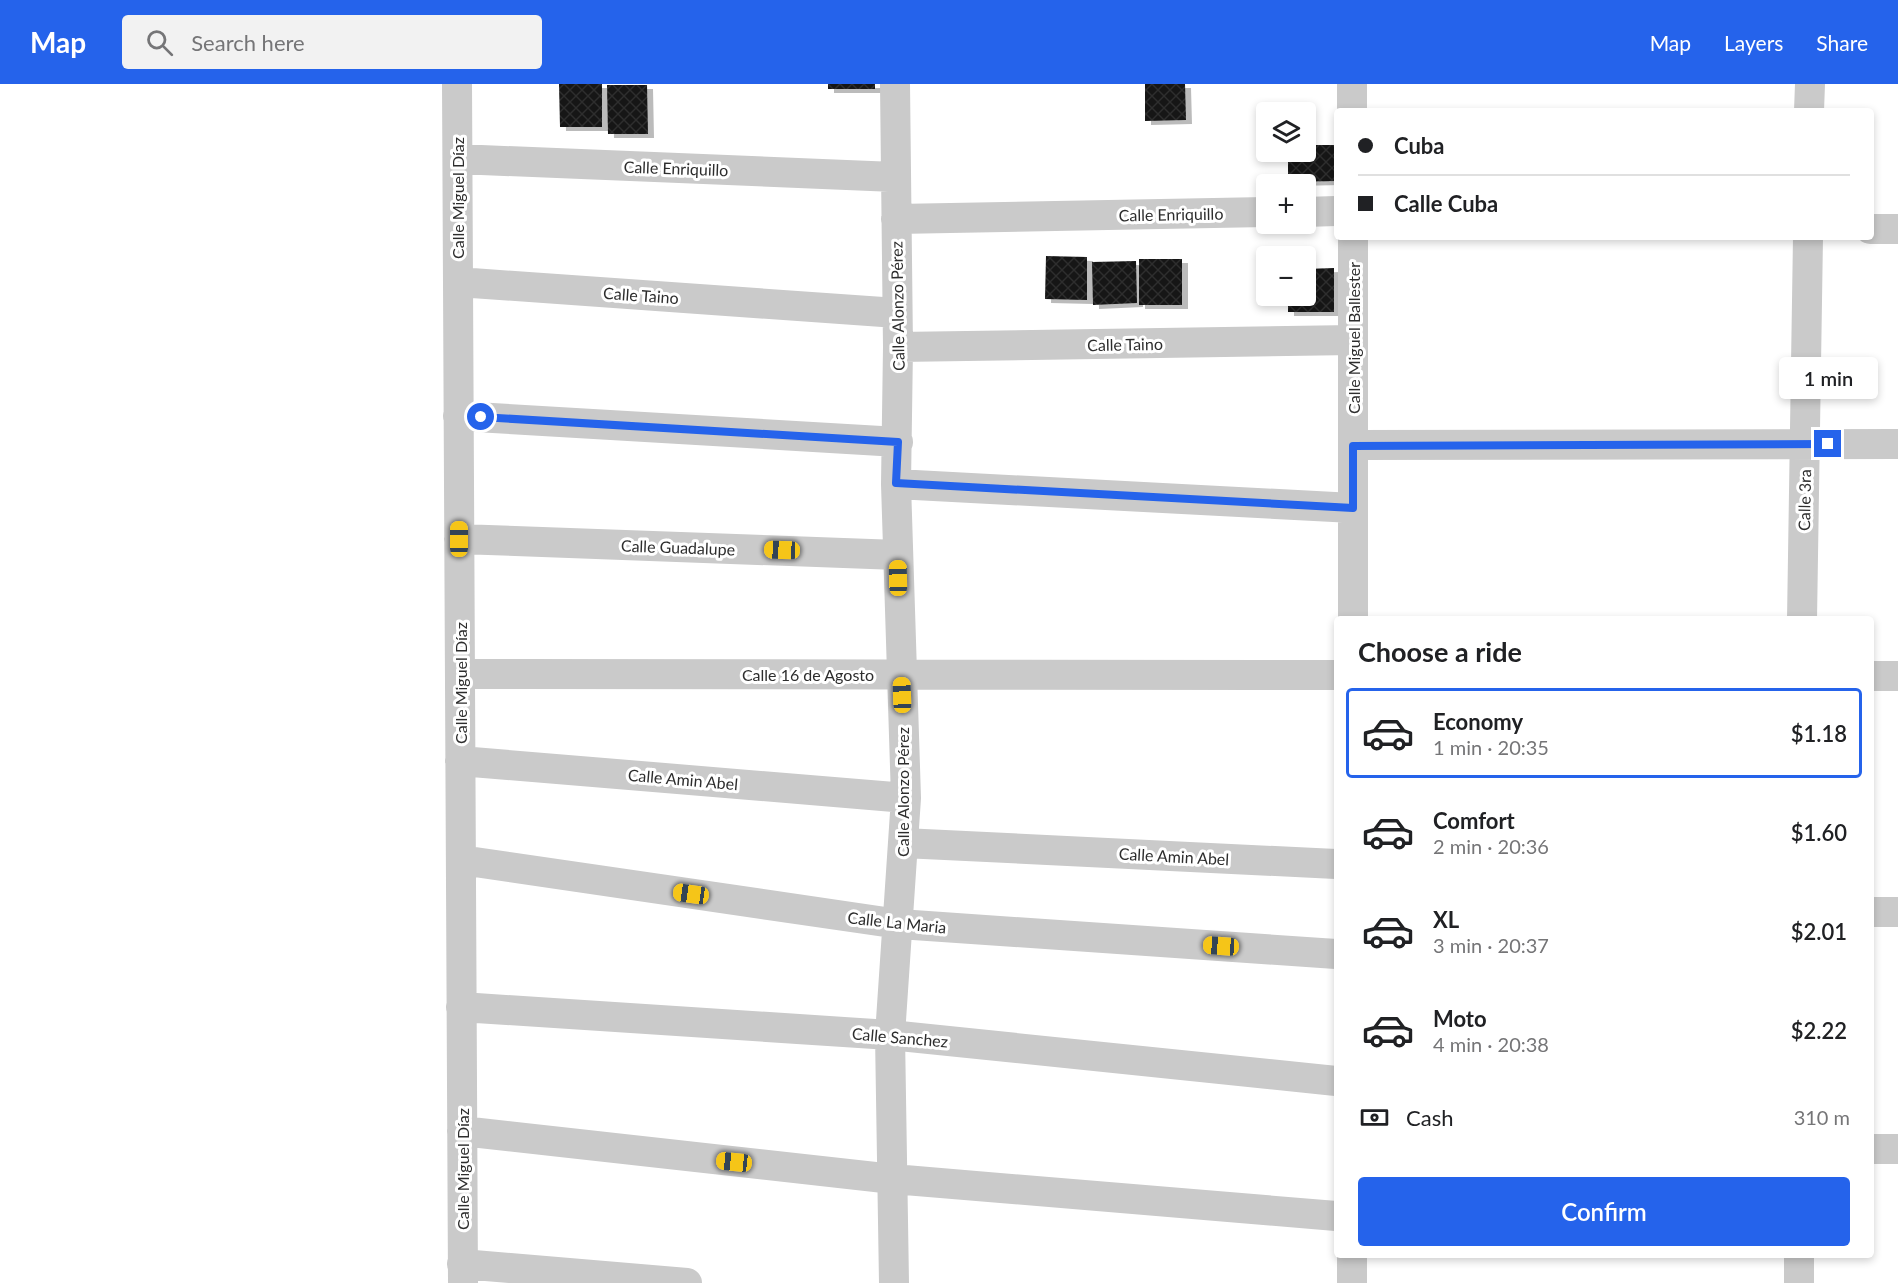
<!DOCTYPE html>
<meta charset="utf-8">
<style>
body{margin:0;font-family:Lato,sans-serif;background:#f2f2f2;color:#202124;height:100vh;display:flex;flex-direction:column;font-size:22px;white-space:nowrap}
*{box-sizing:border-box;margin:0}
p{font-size:20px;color:#757577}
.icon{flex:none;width:33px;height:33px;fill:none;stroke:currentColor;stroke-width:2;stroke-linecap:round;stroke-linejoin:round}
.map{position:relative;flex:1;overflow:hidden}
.sheet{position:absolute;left:1334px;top:532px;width:540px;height:642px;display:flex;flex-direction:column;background:#fff;border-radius:6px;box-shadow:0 3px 9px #0003}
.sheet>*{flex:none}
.banner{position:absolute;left:1334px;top:24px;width:540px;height:132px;border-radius:6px;box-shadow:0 3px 9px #0003;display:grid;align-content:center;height:132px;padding:0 24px;background:#fff}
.fabs{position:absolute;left:1256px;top:18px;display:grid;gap:12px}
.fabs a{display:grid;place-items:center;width:60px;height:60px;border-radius:6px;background:#fff;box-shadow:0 3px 9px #0003;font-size:30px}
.end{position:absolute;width:27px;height:27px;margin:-14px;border:8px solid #2563eb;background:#fff;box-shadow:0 0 0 3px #fff}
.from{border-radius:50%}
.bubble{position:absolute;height:42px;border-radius:6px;background:#fff;box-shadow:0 3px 9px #0003;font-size:20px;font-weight:600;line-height:42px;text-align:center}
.car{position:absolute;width:18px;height:36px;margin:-18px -9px;border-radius:8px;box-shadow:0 0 4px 2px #0007;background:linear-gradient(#f5c518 24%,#345 0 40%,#f5c518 0 76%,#345 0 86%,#f5c518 0)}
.banner b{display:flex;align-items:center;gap:21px;height:57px;font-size:22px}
.banner b+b{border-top:2px solid #e0e0e0}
.banner i{width:15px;height:15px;background:#202124}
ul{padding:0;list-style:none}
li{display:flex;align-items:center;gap:18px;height:90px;margin:0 12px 9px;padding:0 12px;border:3px solid transparent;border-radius:6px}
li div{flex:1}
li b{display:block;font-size:22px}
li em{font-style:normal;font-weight:600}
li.active{border-color:#2563eb}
li>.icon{width:54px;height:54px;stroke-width:1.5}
h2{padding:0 24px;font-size:27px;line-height:72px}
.pay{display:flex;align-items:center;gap:15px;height:66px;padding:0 24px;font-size:22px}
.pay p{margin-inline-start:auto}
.primary-button{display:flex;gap:12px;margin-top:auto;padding:12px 24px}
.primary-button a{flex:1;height:69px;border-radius:6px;background:#2563eb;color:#fff;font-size:24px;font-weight:600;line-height:69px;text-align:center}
header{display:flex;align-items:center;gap:36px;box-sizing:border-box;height:84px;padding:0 30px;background:#2563eb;color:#fff}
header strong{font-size:28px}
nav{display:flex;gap:33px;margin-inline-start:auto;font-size:21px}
.search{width:420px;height:54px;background:#f2f2f2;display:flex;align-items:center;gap:15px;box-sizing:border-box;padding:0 21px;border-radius:6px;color:#757577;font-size:22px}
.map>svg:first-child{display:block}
.building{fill:url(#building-cross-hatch);filter:url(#shadow)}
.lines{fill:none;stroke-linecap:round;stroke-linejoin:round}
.minor{stroke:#cacaca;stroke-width:30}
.route{stroke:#2563eb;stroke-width:8}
.labels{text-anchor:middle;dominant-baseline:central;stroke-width:6;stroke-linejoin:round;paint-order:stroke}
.street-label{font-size:16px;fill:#2d2d2d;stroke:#fff}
</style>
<header>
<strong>Map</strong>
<div class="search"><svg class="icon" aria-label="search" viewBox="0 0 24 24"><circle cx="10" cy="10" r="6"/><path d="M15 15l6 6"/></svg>Search here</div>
<nav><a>Map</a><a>Layers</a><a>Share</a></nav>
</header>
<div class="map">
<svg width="1898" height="1199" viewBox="0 0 1898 1199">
<defs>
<pattern id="building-cross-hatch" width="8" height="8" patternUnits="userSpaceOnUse" patternTransform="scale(1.5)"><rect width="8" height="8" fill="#141414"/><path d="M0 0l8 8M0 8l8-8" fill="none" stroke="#2e2e2e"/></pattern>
<filter id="shadow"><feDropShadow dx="6" dy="4" stdDeviation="0" flood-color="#0004"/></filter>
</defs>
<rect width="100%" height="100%" fill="#fff"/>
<path class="building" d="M559,0H602V43H560Z
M828,0H875V5H828Z
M1145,0H1185L1186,36L1145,37Z
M607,1H647L648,50H608Z
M1305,61H1336V97L1288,98V68H1305Z
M1046,172L1087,173V216L1045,215Z
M1139,175H1182V221H1139Z
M1136,177L1137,219L1093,221L1092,178Z
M1334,184V228H1288V212H1305V185Z"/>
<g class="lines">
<path class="minor" d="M457,0L463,1199
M1352,0V27
M1809,27L1810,0
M458,75L895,93
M1305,128L1336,127
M896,135L1266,128
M1870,145H1898
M1353,153V536
M458,198L897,229
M898,263L1353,256
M458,332L898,358
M1353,361L1898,360
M896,400L1353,424
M459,455L898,471
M1802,536L1808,153
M460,590L1336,591
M1870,592H1898
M460,677L906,714
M903,759L1336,780
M461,776L899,840L1336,870
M1870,828H1898
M461,923L890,951L1336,997
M462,1047L893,1095L1336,1132
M1870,1065H1898
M1799,1172V1199
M462,1180L687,1199
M894,1199L890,951L906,714L896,400L898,263L895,0
M1352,1199V1172"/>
</g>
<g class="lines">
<path class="route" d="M481,333L898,358L896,399L1353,424V362L1828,360"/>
</g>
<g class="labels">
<g class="street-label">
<text transform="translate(676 84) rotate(2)">Calle Enriquillo</text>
<text transform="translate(457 114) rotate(-90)">Calle Miguel Díaz</text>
<text transform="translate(1171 130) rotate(-1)">Calle Enriquillo</text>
<text transform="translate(641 211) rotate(4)">Calle Taino</text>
<text transform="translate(897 222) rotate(-91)">Calle Alonzo Pérez</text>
<text transform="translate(1353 254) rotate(-90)">Calle Miguel Ballester</text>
<text transform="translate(1125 260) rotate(-1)">Calle Taino</text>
<text transform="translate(1804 416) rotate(-89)">Calle 3ra</text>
<text transform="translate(678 463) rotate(2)">Calle Guadalupe</text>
<text x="808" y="590">Calle 16 de Agosto</text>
<text transform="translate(460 599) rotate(-90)">Calle Miguel Díaz</text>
<text transform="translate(683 695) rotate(5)">Calle Amin Abel</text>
<text transform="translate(902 708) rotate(-90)">Calle Alonzo Pérez</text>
<text transform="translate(1174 772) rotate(3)">Calle Amin Abel</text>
<text transform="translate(897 838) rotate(6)">Calle La Maria</text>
<text transform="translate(900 953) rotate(5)">Calle Sanchez</text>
<text transform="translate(462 1085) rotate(-90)">Calle Miguel Díaz</text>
</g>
</g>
</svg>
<div class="fabs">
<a><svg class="icon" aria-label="layers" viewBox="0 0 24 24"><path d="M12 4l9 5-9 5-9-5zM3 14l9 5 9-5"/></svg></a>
<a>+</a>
<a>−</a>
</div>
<i class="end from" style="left:481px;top:333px"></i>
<i class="end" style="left:1828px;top:360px"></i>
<div class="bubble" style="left:1779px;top:273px;width:99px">1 min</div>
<i class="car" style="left:459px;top:455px;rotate:0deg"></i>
<i class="car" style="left:782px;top:466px;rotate:272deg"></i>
<i class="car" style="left:898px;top:494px;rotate:359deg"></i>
<i class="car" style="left:902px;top:611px;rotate:358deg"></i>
<i class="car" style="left:691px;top:810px;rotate:278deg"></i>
<i class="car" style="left:1221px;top:862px;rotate:274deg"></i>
<i class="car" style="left:734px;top:1078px;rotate:276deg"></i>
<div class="banner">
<b><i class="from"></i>Cuba</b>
<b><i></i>Calle Cuba</b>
</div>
<section class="sheet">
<h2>Choose a ride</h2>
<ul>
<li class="active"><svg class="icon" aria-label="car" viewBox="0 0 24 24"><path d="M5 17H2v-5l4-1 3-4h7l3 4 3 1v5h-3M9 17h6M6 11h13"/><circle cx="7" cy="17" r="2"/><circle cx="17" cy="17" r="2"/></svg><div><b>Economy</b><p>1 min · 20:35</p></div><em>$1.18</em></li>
<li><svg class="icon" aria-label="car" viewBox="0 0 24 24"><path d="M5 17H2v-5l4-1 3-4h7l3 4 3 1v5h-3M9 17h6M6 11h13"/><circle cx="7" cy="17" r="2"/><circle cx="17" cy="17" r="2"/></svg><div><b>Comfort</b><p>2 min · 20:36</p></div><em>$1.60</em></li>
<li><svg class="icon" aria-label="car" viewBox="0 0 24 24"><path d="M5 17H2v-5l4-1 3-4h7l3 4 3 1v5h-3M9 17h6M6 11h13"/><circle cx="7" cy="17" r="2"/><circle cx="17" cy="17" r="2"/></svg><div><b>XL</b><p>3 min · 20:37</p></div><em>$2.01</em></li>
<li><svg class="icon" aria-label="car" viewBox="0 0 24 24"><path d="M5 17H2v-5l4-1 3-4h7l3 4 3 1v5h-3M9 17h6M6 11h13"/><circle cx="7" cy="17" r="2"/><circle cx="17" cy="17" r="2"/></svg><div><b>Moto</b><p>4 min · 20:38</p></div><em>$2.22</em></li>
</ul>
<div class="pay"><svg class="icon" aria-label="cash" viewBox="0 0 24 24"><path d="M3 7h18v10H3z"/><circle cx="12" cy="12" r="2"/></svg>Cash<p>310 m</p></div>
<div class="primary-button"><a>Confirm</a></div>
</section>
</div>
